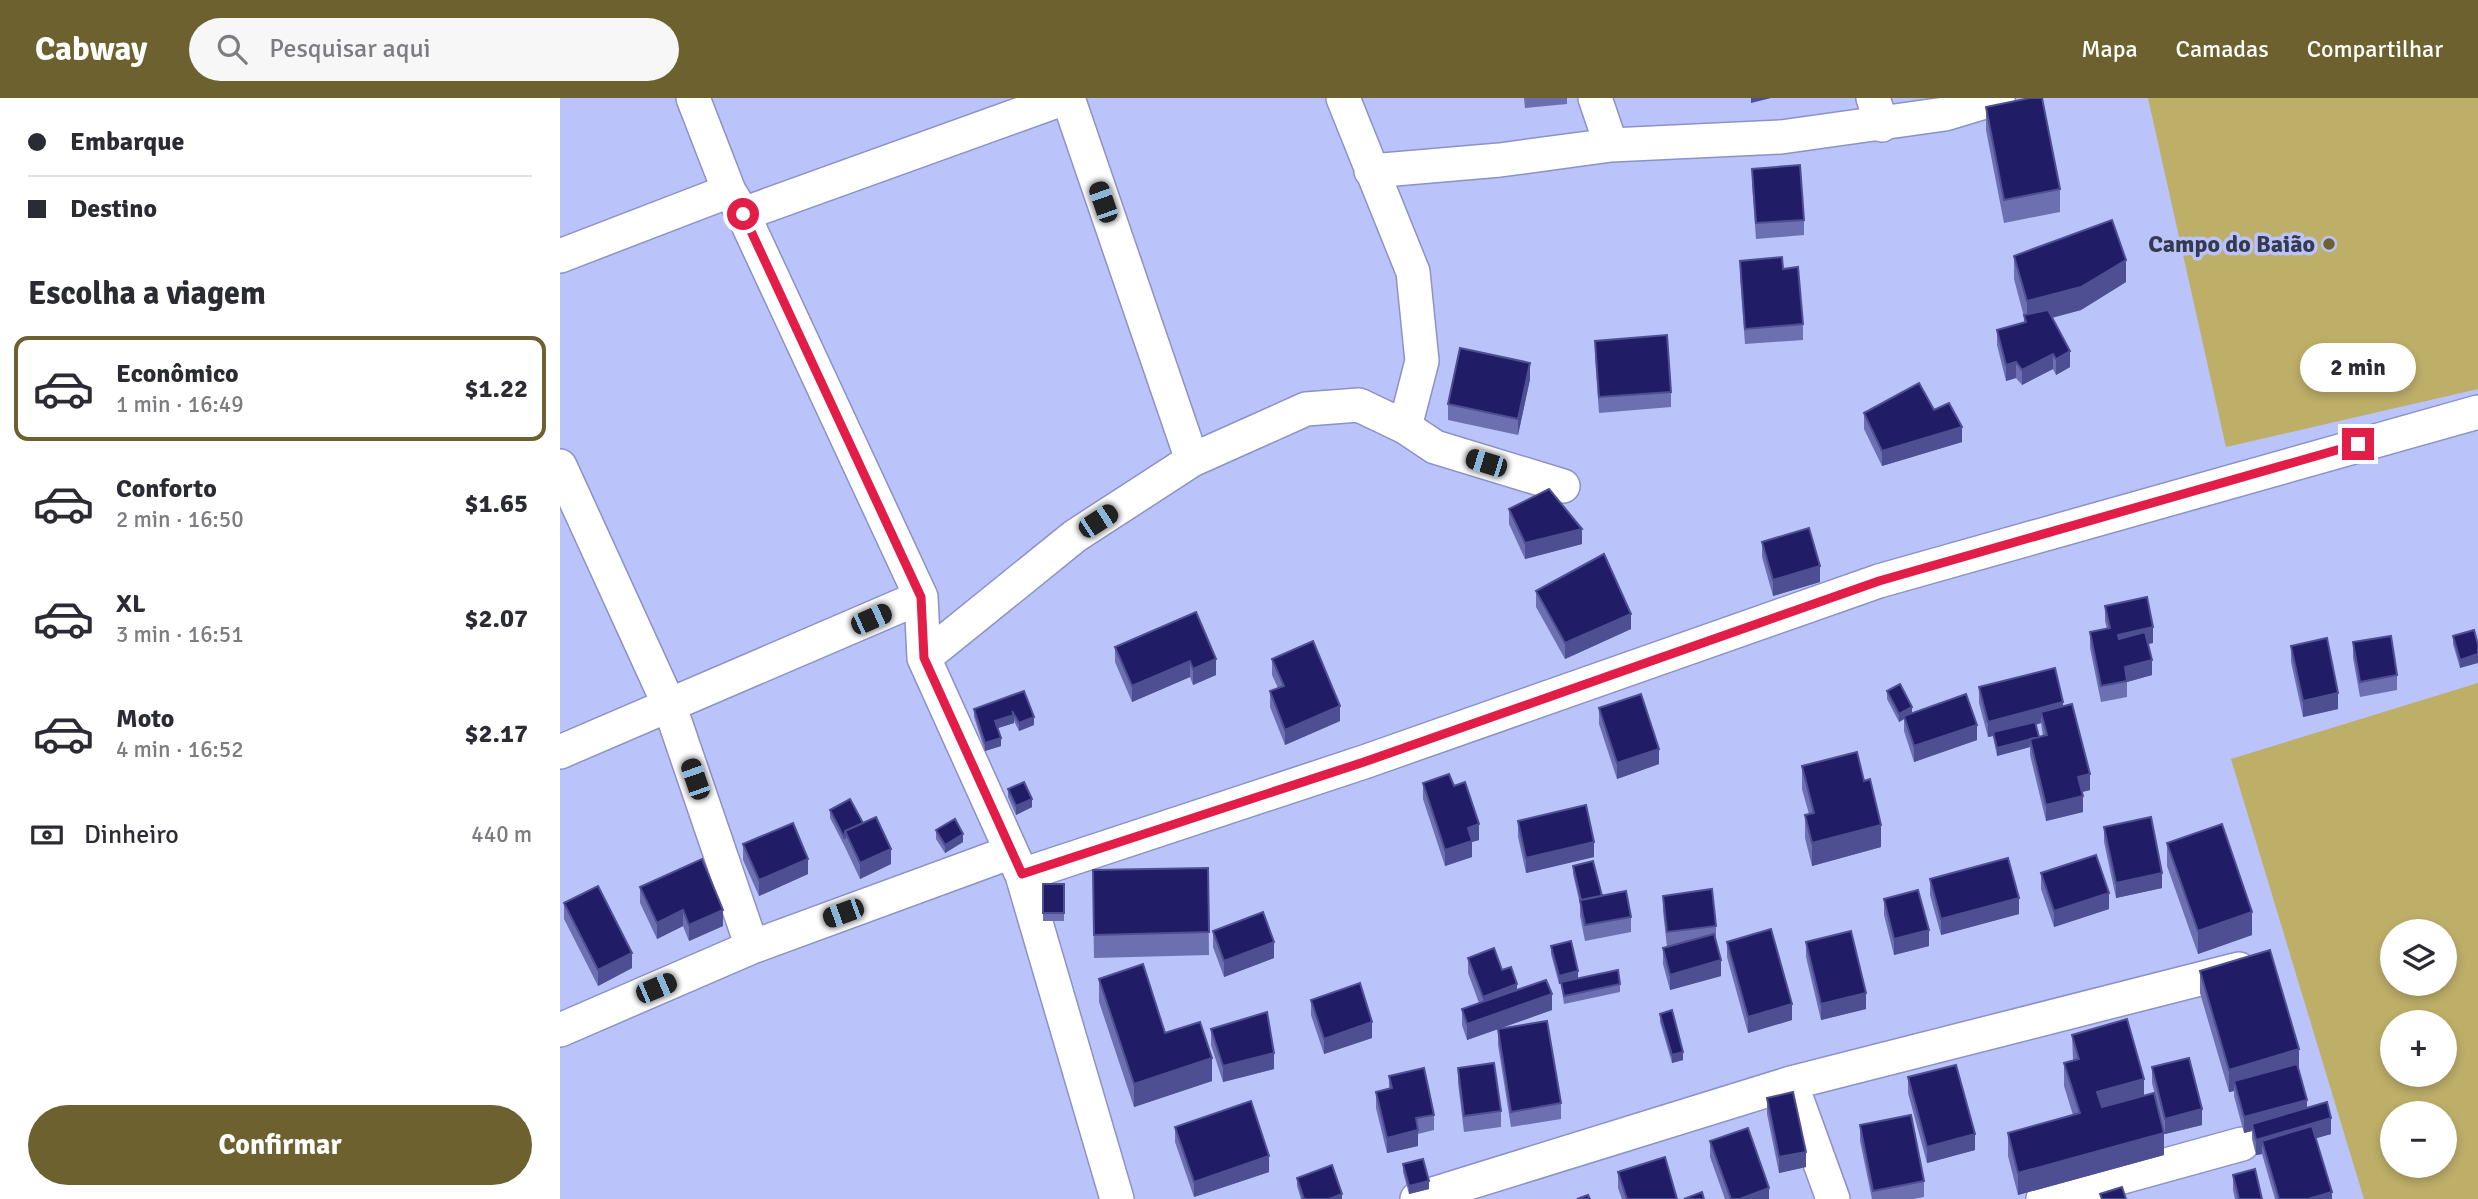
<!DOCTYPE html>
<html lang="pt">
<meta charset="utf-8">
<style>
body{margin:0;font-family:Signika,sans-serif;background:#f7f7f7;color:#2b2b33;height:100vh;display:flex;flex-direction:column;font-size:26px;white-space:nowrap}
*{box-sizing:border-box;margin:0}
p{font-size:23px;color:#7c7c81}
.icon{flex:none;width:38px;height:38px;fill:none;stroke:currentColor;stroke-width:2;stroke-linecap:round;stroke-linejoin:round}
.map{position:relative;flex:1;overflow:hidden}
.panel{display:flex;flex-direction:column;background:#fff;width:560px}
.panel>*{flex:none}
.top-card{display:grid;align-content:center;height:154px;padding:0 28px;background:#fff}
.tools{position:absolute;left:1820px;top:821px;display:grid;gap:14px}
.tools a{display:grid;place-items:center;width:77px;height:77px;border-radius:50%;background:#fff;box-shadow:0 4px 10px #0003;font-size:35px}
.end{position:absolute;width:32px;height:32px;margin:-16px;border:9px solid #e11d48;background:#fff;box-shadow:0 0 0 4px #fff}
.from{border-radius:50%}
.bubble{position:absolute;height:49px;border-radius:24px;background:#fff;box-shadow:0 4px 10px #0003;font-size:23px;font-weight:700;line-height:49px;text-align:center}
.car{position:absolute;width:21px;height:42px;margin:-21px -10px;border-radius:9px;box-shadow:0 0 5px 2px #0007;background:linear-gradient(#222 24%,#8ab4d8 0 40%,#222 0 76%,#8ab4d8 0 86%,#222 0)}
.top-card b{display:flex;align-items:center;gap:24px;height:66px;font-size:26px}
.top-card b+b{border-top:2px solid #e1e1e2}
.top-card i{width:18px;height:18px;background:#2b2b33}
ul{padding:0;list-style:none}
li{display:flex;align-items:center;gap:21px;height:105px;margin:0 14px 10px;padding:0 14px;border:4px solid transparent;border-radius:14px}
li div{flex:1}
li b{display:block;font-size:26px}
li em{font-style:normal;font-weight:700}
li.on{border-color:#6d622f}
li>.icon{width:63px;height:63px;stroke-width:1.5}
h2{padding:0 28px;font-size:32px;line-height:84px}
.pay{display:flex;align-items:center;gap:18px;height:77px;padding:0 28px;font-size:26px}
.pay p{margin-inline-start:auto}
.cta{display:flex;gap:14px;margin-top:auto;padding:14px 28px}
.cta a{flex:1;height:80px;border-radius:42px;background:#6d622f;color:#fff;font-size:28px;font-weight:700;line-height:80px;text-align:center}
header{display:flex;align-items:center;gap:42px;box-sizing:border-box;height:98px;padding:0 35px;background:#6d622f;color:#fff}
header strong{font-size:33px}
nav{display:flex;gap:38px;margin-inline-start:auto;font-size:24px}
.search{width:490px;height:63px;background:#f7f7f7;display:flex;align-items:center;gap:18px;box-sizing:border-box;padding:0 24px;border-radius:38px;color:#7c7c81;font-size:26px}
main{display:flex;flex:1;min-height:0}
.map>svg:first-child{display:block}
.green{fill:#bdae68;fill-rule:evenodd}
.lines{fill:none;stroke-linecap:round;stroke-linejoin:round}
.minor-casing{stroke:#8b92c7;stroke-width:36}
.minor{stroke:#fff;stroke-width:33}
.wall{fill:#6d70b0;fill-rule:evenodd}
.shaded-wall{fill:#4e4e92}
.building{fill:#201c65;stroke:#4e4e92;stroke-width:2}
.route{stroke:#e11d48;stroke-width:9}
.poi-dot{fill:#6d622f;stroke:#bac3fa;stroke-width:2.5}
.labels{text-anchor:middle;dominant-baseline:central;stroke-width:7;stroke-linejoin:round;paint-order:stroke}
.poi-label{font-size:24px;font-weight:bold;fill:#363a50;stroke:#bac3fa;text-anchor:end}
</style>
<header>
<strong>Cabway</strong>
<div class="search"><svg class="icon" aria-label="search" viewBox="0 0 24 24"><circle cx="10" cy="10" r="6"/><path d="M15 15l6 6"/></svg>Pesquisar aqui</div>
<nav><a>Mapa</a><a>Camadas</a><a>Compartilhar</a></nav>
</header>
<main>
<section class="panel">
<div class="top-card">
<b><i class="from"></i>Embarque</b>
<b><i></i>Destino</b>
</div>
<h2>Escolha a viagem</h2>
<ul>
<li class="on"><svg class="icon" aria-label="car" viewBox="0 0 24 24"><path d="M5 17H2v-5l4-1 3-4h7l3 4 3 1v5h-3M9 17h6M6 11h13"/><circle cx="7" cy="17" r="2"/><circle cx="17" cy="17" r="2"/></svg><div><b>Econômico</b><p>1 min · 16:49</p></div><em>$1.22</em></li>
<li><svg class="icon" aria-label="car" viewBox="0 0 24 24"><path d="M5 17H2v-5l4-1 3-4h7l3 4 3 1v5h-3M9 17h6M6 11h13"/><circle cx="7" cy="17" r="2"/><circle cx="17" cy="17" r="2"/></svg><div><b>Conforto</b><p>2 min · 16:50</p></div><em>$1.65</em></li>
<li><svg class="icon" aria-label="car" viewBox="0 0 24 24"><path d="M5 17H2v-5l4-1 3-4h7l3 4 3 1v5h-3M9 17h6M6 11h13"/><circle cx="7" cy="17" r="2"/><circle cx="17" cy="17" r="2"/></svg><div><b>XL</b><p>3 min · 16:51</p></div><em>$2.07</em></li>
<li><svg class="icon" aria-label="car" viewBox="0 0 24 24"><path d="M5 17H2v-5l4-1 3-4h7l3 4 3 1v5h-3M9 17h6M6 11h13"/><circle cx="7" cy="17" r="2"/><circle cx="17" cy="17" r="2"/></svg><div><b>Moto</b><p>4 min · 16:52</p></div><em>$2.17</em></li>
</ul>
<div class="pay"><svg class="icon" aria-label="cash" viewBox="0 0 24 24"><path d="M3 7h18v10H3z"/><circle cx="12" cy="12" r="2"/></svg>Dinheiro<p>440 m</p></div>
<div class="cta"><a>Confirmar</a></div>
</section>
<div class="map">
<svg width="1918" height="1101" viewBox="0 0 1918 1101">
<rect width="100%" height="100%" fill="#bac3fa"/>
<path class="green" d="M1588,0H1918V291L1666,349Z
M1918,585V1101H1804L1671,661ZM1832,833H1885V886H1832ZM1832,924H1885V976H1832ZM1832,1015H1885V1068H1832Z"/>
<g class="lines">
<g class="minor-casing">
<path id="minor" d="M133,0L169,93L183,116L361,499L364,560L462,777L557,1101
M508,0L632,362
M783,0L853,174L862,263L845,329
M1035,0L1051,47
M1313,0L1322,27
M811,73L940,62L1051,47L1221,39L1385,16L1438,0
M183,116L505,0
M0,158L169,93
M0,368L110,609L192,849
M364,560L515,438L632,362L746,311L799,307L845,329L875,349L1003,388
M0,654L361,499
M462,777L804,664L1319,483L1918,314
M0,932L192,849L451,754
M1231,985L1273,1101
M857,1101L1231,985L1679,871
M1483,1101L1682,1046"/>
</g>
<use href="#minor" class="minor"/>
</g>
<path class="wall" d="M964,0H1007V6L965,10Z
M1426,9L1500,91V114L1444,125L1426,32Z
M1192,71L1244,122V137L1196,141L1192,86Z
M1454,158L1566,184L1521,212L1492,220L1510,269L1496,277L1493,271L1462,287L1456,280L1446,283L1437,247V232L1464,225V219L1454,181Z
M1180,163L1223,171L1243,226V242L1185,246L1180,179Z
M1035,243L1111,294V309L1039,315L1035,259Z
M970,281L958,337L888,322V306Z
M1374,312L1402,344L1322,368L1304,331V315Z
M949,411L1022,446L965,461L949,426Z
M1202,444L1260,484L1213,498L1202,459Z
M976,493L1071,531L1005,561L976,509Z
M1545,508L1593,545L1588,546L1592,577L1567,584V599L1541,604L1530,550V534L1547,531L1545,523Z
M1914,532L1900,570L1893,546V538Z
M1793,544L1837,577V592L1800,599L1793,560Z
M1731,548L1778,611L1743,619L1731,564Z
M555,549L656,561V577L633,587L630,579L572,604L555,564Z
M712,561L780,623L725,647L710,609V593L718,590L712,577Z
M1419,589L1503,609L1530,692L1522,694L1523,714L1486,723L1470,657V649L1437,658L1433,638L1428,639L1419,605ZM1481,625L1483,638L1479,639L1476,627Z
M464,593L474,627L459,633L454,623V625L438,630L441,648L425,653L414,619V611Z
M1327,593L1352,615L1417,642L1354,664L1344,633V621L1339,624L1327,601Z
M1039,610L1099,666L1057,681L1039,626Z
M1242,668L1304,683L1321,749L1252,768L1245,740V717L1249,716L1242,691Z
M863,685L894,688L919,742L912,744V759L885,768L863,701Z
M448,691L472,709L456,717L448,699Z
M270,712L303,725L331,766L300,781L285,749L270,720Z
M958,723L1034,759L966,775L958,739Z
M1544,729L1602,790L1556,800L1544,744Z
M376,732L403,744L385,755L376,741Z
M1607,745L1692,837L1638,856L1607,768Z
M183,746L248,776L199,798L183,762Z
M1013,768L1042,798L1071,819V834L1025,843L1020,818V806L1013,776Z
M648,770L649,857L534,860L533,795Z
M1481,775L1549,811L1494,829L1481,791Z
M1370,781L1459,816L1381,837L1370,797Z
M483,786H504V823H483Z
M80,789L163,828L129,843L123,828L97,841L80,805Z
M1103,798L1156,828V843L1161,878L1110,892L1103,866V850L1107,849L1103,813Z
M1324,801L1369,848L1334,857L1324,817Z
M4,805L72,870L38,888L4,821Z
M653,833L714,860L664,879L653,849Z
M1167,844L1232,922L1188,935L1167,859Z
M1246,844L1306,911L1261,922L1246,859Z
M991,848L1018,880L1060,886V894L1004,906L1001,886H999L991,856Z
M908,860L942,872L957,892L992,912L907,942L902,927V911L919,905L908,875Z
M1640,873L1739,974L1747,1010L1771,1036L1756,1040L1772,1101H1715L1702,1056L1696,1057L1692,1041V1033L1684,1035L1674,998V993L1669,994L1640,895Z
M539,881L605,935L652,983L574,1009L539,904Z
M751,902L812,940L764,956L751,917Z
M1100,916L1123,962L1112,965L1100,924Z
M651,931L714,971L663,984L651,947Z
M938,931L1001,1005V1021L951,1029L938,947Z
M1512,937L1584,998L1604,1057L1458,1097L1448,1058V1035L1513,1017L1504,988V965L1513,962Z
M1592,969L1642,1027L1605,1036L1592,985Z
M898,970L941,1013V1029L904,1034L898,985Z
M829,978L874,1017V1032L858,1036V1048L827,1055L816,1010V994L829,990Z
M1348,979L1415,1052L1367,1065L1348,995Z
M1207,1000L1246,1069L1219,1075L1207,1016Z
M1300,1027L1364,1083V1099L1353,1101H1312L1300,1043Z
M615,1029L709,1074L634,1099L615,1044Z
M1150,1043L1209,1101H1165L1150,1059Z
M843,1066L869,1091L849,1096L843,1074Z
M1058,1074L1117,1101H1062L1058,1090Z
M1673,1077L1702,1101H1675L1673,1092Z
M737,1080L782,1101H741L737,1088Z"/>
<path class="shaded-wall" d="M1191,0H1211L1191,5Z
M1566,162V184L1521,212L1467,226V203Z
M1510,253V269L1496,277V261Z
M1493,256V271L1462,287V272Z
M1456,264V280L1446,283V267Z
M970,265V281L958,337V321Z
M1402,329V344L1322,368V353Z
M1022,431V446L965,461V445Z
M1260,468V484L1213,498V482Z
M1071,516V531L1005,561V545Z
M1593,529V545L1558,552V537Z
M1918,556V565L1900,570V562Z
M656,561V577L633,587V571Z
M1592,562V577L1567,584L1565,569Z
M630,563V579L572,604V588Z
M1778,595V611L1743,619V603Z
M1503,604V619L1481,614V625L1434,638L1433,634V638L1428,639V624Z
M780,608V623L725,647V632Z
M1352,609V617L1344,618V621L1339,624V616Z
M454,617V625L435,631V623Z
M474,619V627L459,633V625Z
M1417,627V642L1354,664V648Z
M441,640V648L425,653V645Z
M1470,641V649L1437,658V650Z
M1099,651V666L1057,681V665Z
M1530,676V692L1518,695V679Z
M1523,698V714L1486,723V707Z
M472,701V709L456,717V708Z
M919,726V742L912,744V759L885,768V752L908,730Z
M1321,727V749L1252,768V745Z
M403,736V744L385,755V747Z
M1034,744V759L966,775V760Z
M331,751V766L300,781V765Z
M248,761V776L199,798V782Z
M1602,775V790L1556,800V785Z
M1549,795V811L1494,829V813Z
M1459,800V816L1381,837V821Z
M123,812V828L97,841V825Z
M163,812V828L129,843V827Z
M1692,814V837L1638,856V833Z
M1369,832V848L1334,857V841Z
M714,844V860L664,879V863Z
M72,855V870L38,888V872Z
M1161,862V878L1110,892V877Z
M1018,873V881L999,886V878Z
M957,886V901L923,915V899Z
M1306,895V911L1261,922V906Z
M992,896V912L907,942V926Z
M1232,906V922L1188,935V919Z
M812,924V940L764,956V941Z
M1739,951V974L1674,983V993L1669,994V972Z
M1123,954V962L1112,965V957Z
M714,955V971L663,984V968Z
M652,960V983L574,1009V986Z
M1584,981V1004L1537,1017V994Z
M1747,1002V1018L1692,1026V1033L1684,1035V1019Z
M1642,1011V1027L1605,1036V1021Z
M1771,1020V1036L1705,1055L1702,1043V1056L1696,1057V1042Z
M858,1032V1048L827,1055V1040Z
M1604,1035V1057L1458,1097V1075Z
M1415,1036V1052L1367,1065V1049Z
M1246,1054V1069L1219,1075V1059Z
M709,1058V1074L634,1099V1084Z
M869,1083V1091L849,1096V1088Z
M1209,1090V1101H1180Z
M1772,1094V1101H1748Z
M782,1096V1101H769Z"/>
<path class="building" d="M1470,0H1482L1500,91L1444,102L1426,9Z
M1240,67L1244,122L1196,125L1192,71Z
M1552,122L1566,162L1521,189L1467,203L1454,158Z
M1222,159L1223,171L1238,169L1243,226L1185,231L1180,163Z
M1488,212L1510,253L1496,261L1493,256L1462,272L1456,264L1446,267L1437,232L1466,224L1464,217Z
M1107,237L1111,294L1039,299L1035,243Z
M900,250L970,265L958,321L888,306Z
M1359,285L1374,312L1389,305L1402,329L1322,353L1304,315Z
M989,391L1022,431L965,445L949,411Z
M1249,430L1260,468L1213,482L1202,444Z
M1044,456L1071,516L1005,545L976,493Z
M1587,499L1593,529L1558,537L1559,541L1585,534L1592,562L1565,569L1567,583L1541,588L1530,534L1550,530L1545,508Z
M636,514L656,561L633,571L630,563L572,588L555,549Z
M1914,532L1918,547V556L1900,562L1893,538Z
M1831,538L1837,577L1800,584L1793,544Z
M1767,540L1778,595L1743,603L1731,548Z
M753,543L780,608L725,632L710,593L724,588L712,561Z
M1495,570L1503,604L1428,624L1419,589Z
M1340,586L1352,609L1339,616L1327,593Z
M464,593L474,619L459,625L452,613L454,617L435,623L441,640L425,645L414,611Z
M1081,596L1099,651L1057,665L1039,610Z
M1406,596L1417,627L1354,648L1344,618Z
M1512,606L1530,676L1518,679L1523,698L1486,707L1470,641L1487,637L1481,614Z
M1475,624L1479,639L1437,650L1433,634Z
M1297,654L1304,683L1310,681L1321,727L1252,745L1245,717L1254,715L1242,668Z
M889,676L894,688L905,684L919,726L908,730L912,743L885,752L863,685Z
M464,684L472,701L456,708L448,691Z
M290,701L303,725L285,733V741L270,712Z
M1026,707L1034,744L966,760L958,723Z
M316,719L331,751L300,765L285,733Z
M1591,719L1602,775L1556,785L1544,729Z
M395,721L403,736L385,747L376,732Z
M233,725L248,761L199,782L183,746Z
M1662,726L1692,814L1638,833L1607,745Z
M1536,757L1549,795L1494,813L1481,775Z
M1448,760L1459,800L1381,821L1370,781Z
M142,761L163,812L129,827L123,812L97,825L80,789Z
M1033,763L1042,798L1021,802L1013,768Z
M648,770L649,834L534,837L533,772Z
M483,786H504V815H483Z
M38,788L72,855L38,872L4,805Z
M1152,791L1156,828L1107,834L1103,798Z
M1358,792L1369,832L1334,841L1324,801Z
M1066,793L1071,819L1025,827L1020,802Z
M703,814L714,844L664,863L653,833Z
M1211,831L1232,906L1188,919L1167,844Z
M1291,833L1306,895L1261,906L1246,844Z
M1154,836L1161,862L1110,877L1103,850Z
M1011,843L1018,873L999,878L991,848Z
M934,850L942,872L951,869L957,886L923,899L908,860Z
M1710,852L1739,951L1669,972L1640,873Z
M583,866L605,935L640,924L652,960L574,986L539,881Z
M1058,872L1060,886L1004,898L1001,884Z
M986,882L992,896L907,926L902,911Z
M800,885L812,924L764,941L751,902Z
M1112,912L1123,954L1112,957L1100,916Z
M707,914L714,955L663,968L651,931Z
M1567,921L1584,981L1537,994L1542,1009L1594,995L1604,1035L1458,1075L1448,1035L1520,1015L1504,965L1519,961L1512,937Z
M987,923L1001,1005L951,1014L938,931Z
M1629,960L1642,1011L1605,1021L1592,969Z
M934,965L941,1013L904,1018L898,970Z
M1737,966L1747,1002L1684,1019L1674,983Z
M1396,967L1415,1036L1367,1049L1348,979Z
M864,970L874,1017L856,1020L858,1032L827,1040L816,994L832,990L829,978Z
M1233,994L1246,1054L1219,1059L1207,1000Z
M691,1003L709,1058L634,1084L615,1029Z
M1767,1004L1771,1020L1696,1042L1692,1026Z
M1351,1017L1364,1083L1313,1093L1300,1027Z
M1752,1028L1772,1094L1748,1101H1719L1702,1043Z
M1188,1030L1209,1090L1180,1101H1171L1150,1043Z
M1105,1059L1117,1101H1067L1058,1074Z
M863,1061L869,1083L849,1088L843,1066Z
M772,1067L782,1096L769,1101H744L737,1080Z
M1695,1071L1702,1101H1679L1673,1077Z
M1562,1089L1566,1101H1542L1540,1096Z
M1142,1094L1144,1101H1124Z
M1028,1097L1030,1101H1017Z"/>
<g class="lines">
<path class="route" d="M183,116L361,499L364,560L462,776L804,664L1319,483L1798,346"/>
</g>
<circle class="poi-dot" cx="1769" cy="146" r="7"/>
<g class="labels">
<g class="poi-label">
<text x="1755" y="146">Campo do Baião</text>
</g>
</g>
</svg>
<div class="tools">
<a><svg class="icon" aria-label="layers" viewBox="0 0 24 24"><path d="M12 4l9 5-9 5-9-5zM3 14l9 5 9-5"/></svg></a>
<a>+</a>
<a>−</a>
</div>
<i class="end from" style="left:183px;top:116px"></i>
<i class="end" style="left:1798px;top:346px"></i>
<div class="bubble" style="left:1740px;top:245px;width:116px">2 min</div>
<i class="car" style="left:543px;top:104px;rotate:341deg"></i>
<i class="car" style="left:926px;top:365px;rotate:287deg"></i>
<i class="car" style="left:538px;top:423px;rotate:57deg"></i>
<i class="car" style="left:311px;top:521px;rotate:66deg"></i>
<i class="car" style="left:135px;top:681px;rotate:341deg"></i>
<i class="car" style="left:283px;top:815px;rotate:250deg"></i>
<i class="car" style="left:96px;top:890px;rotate:67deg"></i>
</div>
</main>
